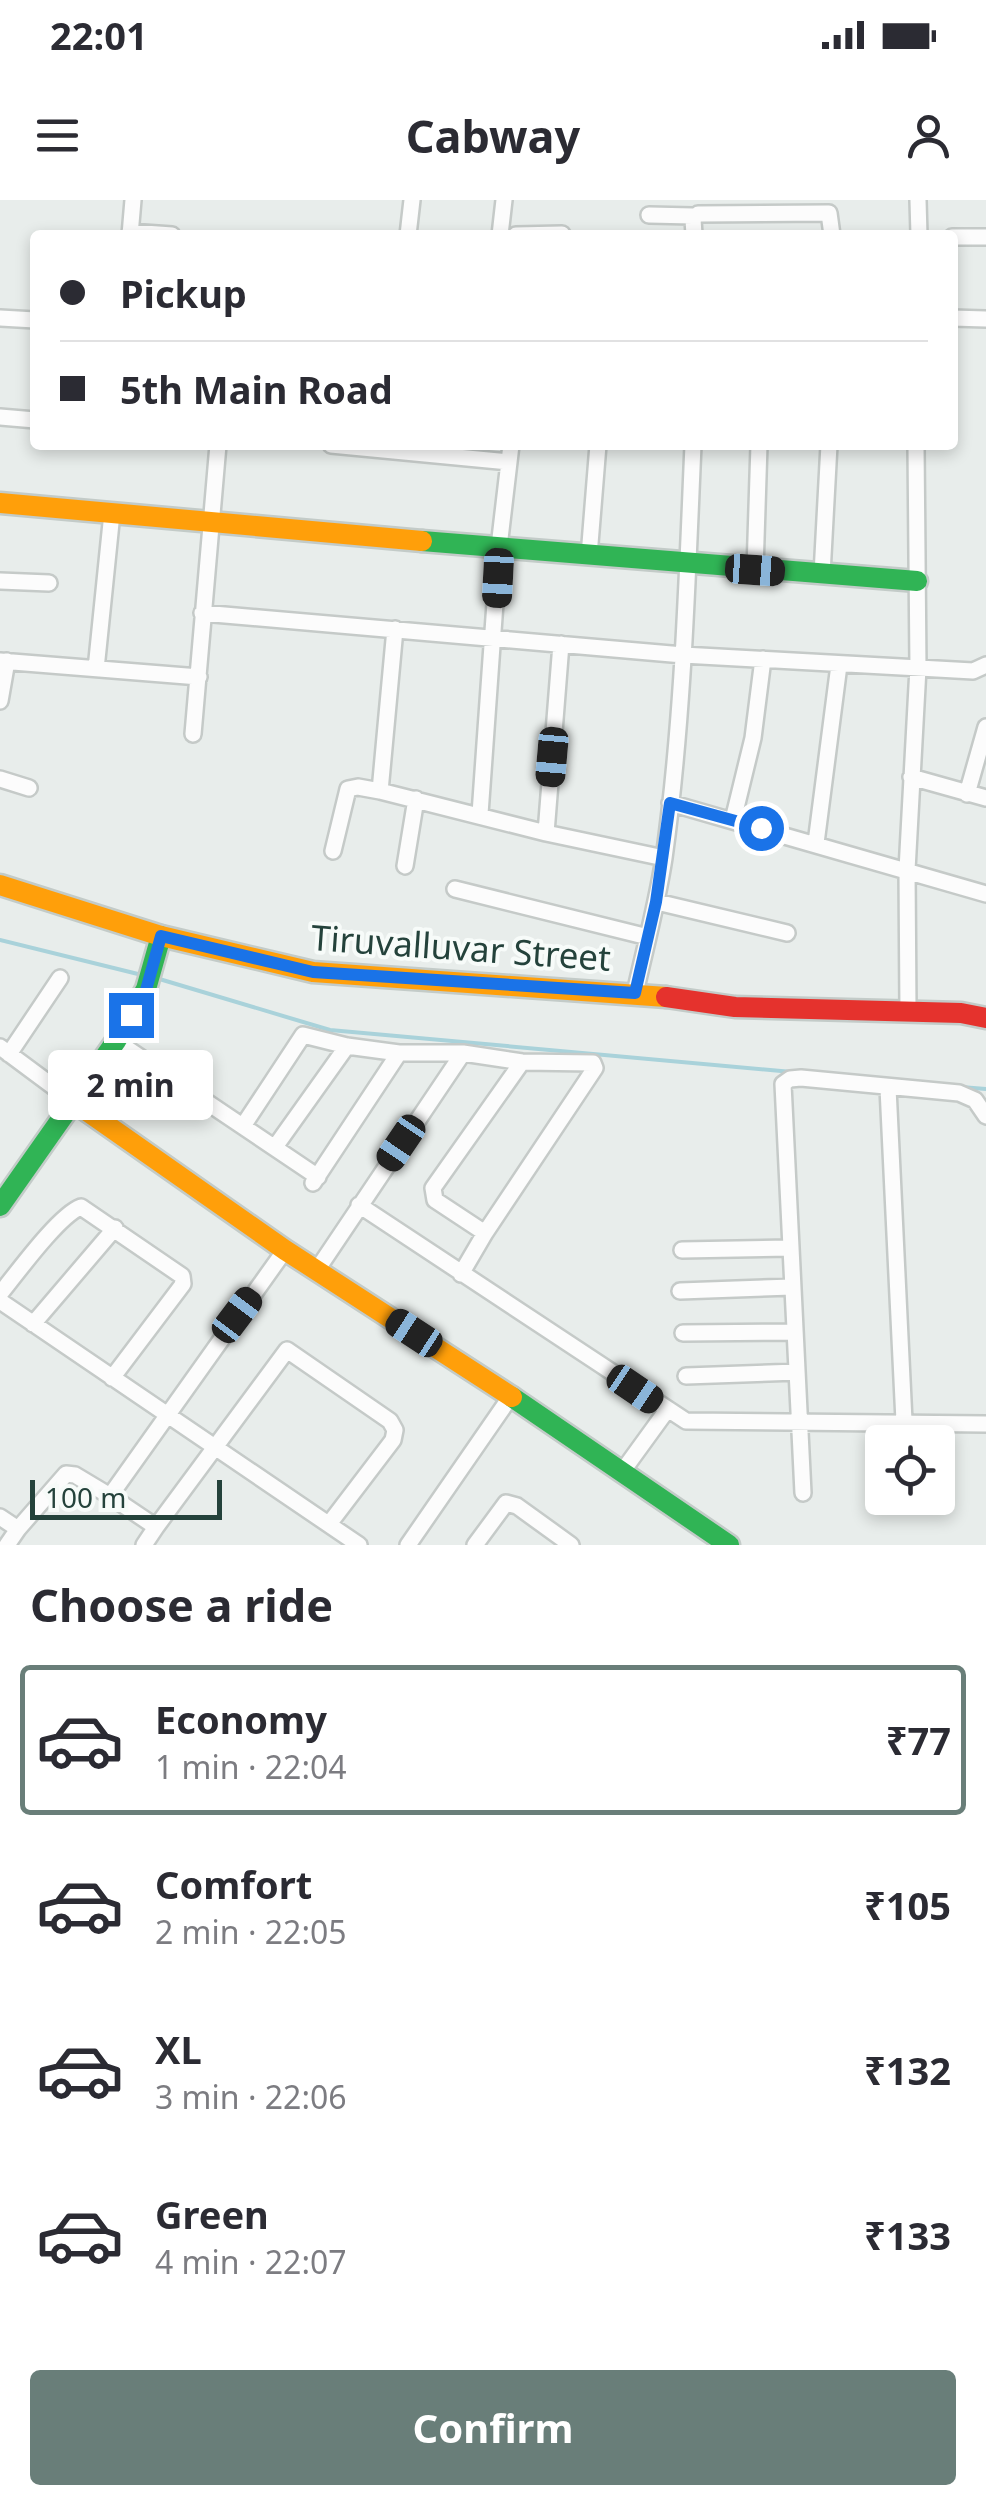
<!DOCTYPE html>
<meta charset="utf-8">
<style>
body{margin:0;font-family:"Noto Sans",sans-serif;background:#f2f2f3;color:#2b2b33;height:100vh;display:flex;flex-direction:column;font-size:38px;white-space:nowrap}
*{box-sizing:border-box;margin:0}
p{font-size:32px;color:#7c7c81}
.icon{flex:none;width:55px;height:55px;fill:none;stroke:currentColor;stroke-width:2;stroke-linecap:round;stroke-linejoin:round}
.map{position:relative;height:1345px;overflow:hidden}
.sheet{display:flex;flex-direction:column;background:#fff;flex:1}
.sheet>*{flex:none}
.hud{position:absolute;left:30px;top:30px;width:928px;height:220px;border-radius:10px;box-shadow:0 5px 15px #0003;display:grid;align-content:center;height:220px;padding:0 30px;background:#fff}
.fabs{position:absolute;left:865px;top:1225px;display:grid;gap:20px}
.fabs a{display:grid;place-items:center;width:90px;height:90px;border-radius:10px;background:#fff;box-shadow:0 5px 15px #0003;font-size:50px}
.scale{position:absolute;left:30px;bottom:25px;width:192px;box-sizing:border-box;padding-left:10px;border:5px solid #24423b;border-top:0;font-size:28px;line-height:35px;white-space:nowrap;color:#24423b;-webkit-text-stroke:8px #f7fbf9;paint-order:stroke}
.end{position:absolute;width:45px;height:45px;margin:-22px;border:12px solid #1a73e8;background:#fff;box-shadow:0 0 0 5px #fff}
.from{border-radius:50%}
.bubble{position:absolute;height:70px;border-radius:10px;background:#fff;box-shadow:0 5px 15px #0003;font-size:32px;font-weight:700;line-height:70px;text-align:center}
.car{position:absolute;width:30px;height:60px;margin:-30px -15px;border-radius:12px;box-shadow:0 0 8px 2px #0007;background:linear-gradient(#222 24%,#8ab4d8 0 40%,#222 0 76%,#8ab4d8 0 86%,#222 0)}
.hud b{display:flex;align-items:center;gap:35px;height:95px;font-size:38px}
.hud b+b{border-top:2px solid #e1e1e2}
.hud i{width:25px;height:25px;background:#2b2b33}
ul{padding:0;list-style:none}
li{display:flex;align-items:center;gap:30px;height:150px;margin:0 20px 15px;padding:0 10px;border:5px solid transparent;border-radius:10px}
li div{flex:1}
li b{display:block;font-size:38px}
li em{font-style:normal;font-weight:700}
li.on{border-color:#697e79}
li>.icon{width:90px;height:90px;stroke-width:1.5}
h2{padding:0 30px;font-size:45px;line-height:120px}
.cta{display:flex;gap:20px;margin-top:auto;padding:20px 30px}
.cta a{flex:1;height:115px;border-radius:10px;background:#697e79;color:#fff;font-size:40px;font-weight:700;line-height:115px;text-align:center}
.status{display:flex;justify-content:space-between;align-items:center;height:70px;padding:0 50px;background:#fff;direction:ltr}
.status svg{height:28px;fill:currentColor}
header{display:flex;justify-content:space-between;align-items:center;height:130px;padding:0 30px;background:#fff;font-size:45px;font-weight:700}
.map>svg:first-child{display:block}
.lines{fill:none;stroke-linecap:round;stroke-linejoin:round}
.stream{stroke:#a9d2da;stroke-width:4}
.street-casing{stroke:#c5cac8;stroke-width:20}
.fast-casing{stroke:#c3cbc8;stroke-width:25}
.slow-casing{stroke:#c3cbc8;stroke-width:25}
.jam-casing{stroke:#c3cbc8;stroke-width:25}
.street{stroke:#fcfcfc;stroke-width:15}
.fast{stroke:#30b455;stroke-width:20}
.slow{stroke:#ff9f0a;stroke-width:20}
.jam{stroke:#e5322d;stroke-width:20}
.route{stroke:#1a73e8;stroke-width:12}
.labels{text-anchor:middle;dominant-baseline:central;stroke-width:8;stroke-linejoin:round;paint-order:stroke}
.street-label{font-size:35px;fill:#24423b;stroke:#f7fbf9}
</style>
<div class="status"><b>22:01</b><svg viewBox="0 0 49 12"><path d="M0 12V9h3v3zM5 12V6h3v6zM10 12V3h3v9zM15 12V0h3v12zM26 1h20v11H26zM47 4h2v5h-2z"/></svg></div>
<header><svg class="icon" aria-label="menu" viewBox="0 0 24 24"><path d="M4 6h16M4 12h16M4 18h16"/></svg>Cabway<svg class="icon" aria-label="person" viewBox="0 0 24 24"><circle cx="12" cy="8" r="4"/><path d="M4 21q1-7 8-7t8 7"/></svg></header>
<div class="map">
<svg width="986" height="1345" viewBox="0 0 986 1345">
<rect width="100%" height="100%" fill="#e8edeb"/>
<g class="lines">
<path class="stream" d="M0,740L142,775
M156,778L330,830L792,872
M961,887L986,889"/>
<g class="street-casing">
<path id="street" d="M918,0L919,35
M649,15L693,16
M130,32L172,35
M130,35L133,0
M408,35L412,0
M500,35L504,0
M516,35L562,34
M694,35L693,19L698,14L829,13L832,35
M952,37H986
M0,118L35,120
M952,118L986,119
M0,217L35,220
M331,245L509,262
M589,356L598,245
M755,370L759,245
M822,374L829,245
M0,381L49,383
M202,413L683,455L973,471L986,465
M395,429L380,591L546,633L664,658
M0,461L199,477
M96,469L112,313
M0,501L7,461
M193,534L218,245
M911,577L986,598
M0,579L29,588
M967,594L986,527
M670,603L986,694
M480,614L499,347L511,245
M733,620L753,538L763,459
M546,633L561,444
M816,643L839,465
M333,651L348,589L358,587L380,591
M405,666L416,599
M455,689L648,737
M657,702L787,733
M635,793C645,748 657,704 664,658C683,522 687,382 693,245
M908,811L907,670L918,468L916,245
M116,841L318,977
M0,847L74,902
M9,854L60,778
M888,888L905,1242
M243,926L303,835L347,846L399,853H463L522,862L593,863L595,868L485,1033
M275,947L347,846
M313,983L399,853
M359,1005L686,1221L986,1224
M682,1050L790,1048
M317,1070L463,853
M461,1074L485,1033L435,1000L433,988L522,862
M680,1091L792,1087
M0,1094C17,1073 59,1015 81,1007L182,1076L183,1084L112,1178
M0,1101L359,1345
M33,1124L115,1028
M683,1133L794,1132
M686,1176L797,1172
M622,1272L667,1210
M803,1293L783,884L790,879L801,878L959,893L975,900L986,916
M0,1317L18,1329L7,1345
M156,1327L287,1150L390,1221L395,1230L393,1240L329,1324
M18,1329L66,1274L75,1275L110,1296
M144,1345L156,1327L110,1296L285,1050
M408,1345L511,1196
M475,1345L506,1303L517,1306L571,1345"/>
</g>
<g class="fast-casing">
<path id="fast" d="M422,341L917,381
M0,1006L116,841L146,789L161,736
M512,1197L729,1345"/>
</g>
<g class="slow-casing">
<path id="slow" d="M0,303L422,341
M0,685L161,736L313,772L666,797
M74,902L285,1050L512,1197"/>
</g>
<g class="jam-casing">
<path id="jam" d="M666,797L735,807L961,813L986,818"/>
</g>
<use href="#street" class="street"/>
<use href="#fast" class="fast"/>
<use href="#slow" class="slow"/>
<use href="#jam" class="jam"/>
</g>
<g class="lines">
<path class="route" d="M131,815L146,790L161,736L313,772L635,793L656,702L670,603L761,628"/>
</g>
<g class="labels">
<g class="street-label">
<text transform="translate(461 747) rotate(4)">Tiruvalluvar Street</text>
</g>
</g>
</svg>
<div class="fabs">
<a><svg class="icon" aria-label="locate" viewBox="0 0 24 24"><circle cx="12" cy="12" r="6"/><path d="M12 2v4M12 18v4M2 12h4M18 12h4"/></svg></a>
</div>
<div class="scale">100 m</div>
<i class="end from" style="left:761px;top:628px"></i>
<i class="end" style="left:131px;top:815px"></i>
<div class="bubble" style="left:48px;top:850px;width:165px">2 min</div>
<i class="car" style="left:755px;top:370px;rotate:94deg"></i>
<i class="car" style="left:498px;top:378px;rotate:183deg"></i>
<i class="car" style="left:552px;top:557px;rotate:185deg"></i>
<i class="car" style="left:401px;top:943px;rotate:214deg"></i>
<i class="car" style="left:237px;top:1115px;rotate:37deg"></i>
<i class="car" style="left:414px;top:1133px;rotate:303deg"></i>
<i class="car" style="left:635px;top:1189px;rotate:124deg"></i>
<div class="hud">
<b><i class="from"></i>Pickup</b>
<b><i></i>5th Main Road</b>
</div>
</div>
<section class="sheet">
<h2>Choose a ride</h2>
<ul>
<li class="on"><svg class="icon" aria-label="car" viewBox="0 0 24 24"><path d="M5 17H2v-5l4-1 3-4h7l3 4 3 1v5h-3M9 17h6M6 11h13"/><circle cx="7" cy="17" r="2"/><circle cx="17" cy="17" r="2"/></svg><div><b>Economy</b><p>1 min · 22:04</p></div><em>₹77</em></li>
<li><svg class="icon" aria-label="car" viewBox="0 0 24 24"><path d="M5 17H2v-5l4-1 3-4h7l3 4 3 1v5h-3M9 17h6M6 11h13"/><circle cx="7" cy="17" r="2"/><circle cx="17" cy="17" r="2"/></svg><div><b>Comfort</b><p>2 min · 22:05</p></div><em>₹105</em></li>
<li><svg class="icon" aria-label="car" viewBox="0 0 24 24"><path d="M5 17H2v-5l4-1 3-4h7l3 4 3 1v5h-3M9 17h6M6 11h13"/><circle cx="7" cy="17" r="2"/><circle cx="17" cy="17" r="2"/></svg><div><b>XL</b><p>3 min · 22:06</p></div><em>₹132</em></li>
<li><svg class="icon" aria-label="car" viewBox="0 0 24 24"><path d="M5 17H2v-5l4-1 3-4h7l3 4 3 1v5h-3M9 17h6M6 11h13"/><circle cx="7" cy="17" r="2"/><circle cx="17" cy="17" r="2"/></svg><div><b>Green</b><p>4 min · 22:07</p></div><em>₹133</em></li>
</ul>
<div class="cta"><a>Confirm</a></div>
</section>
